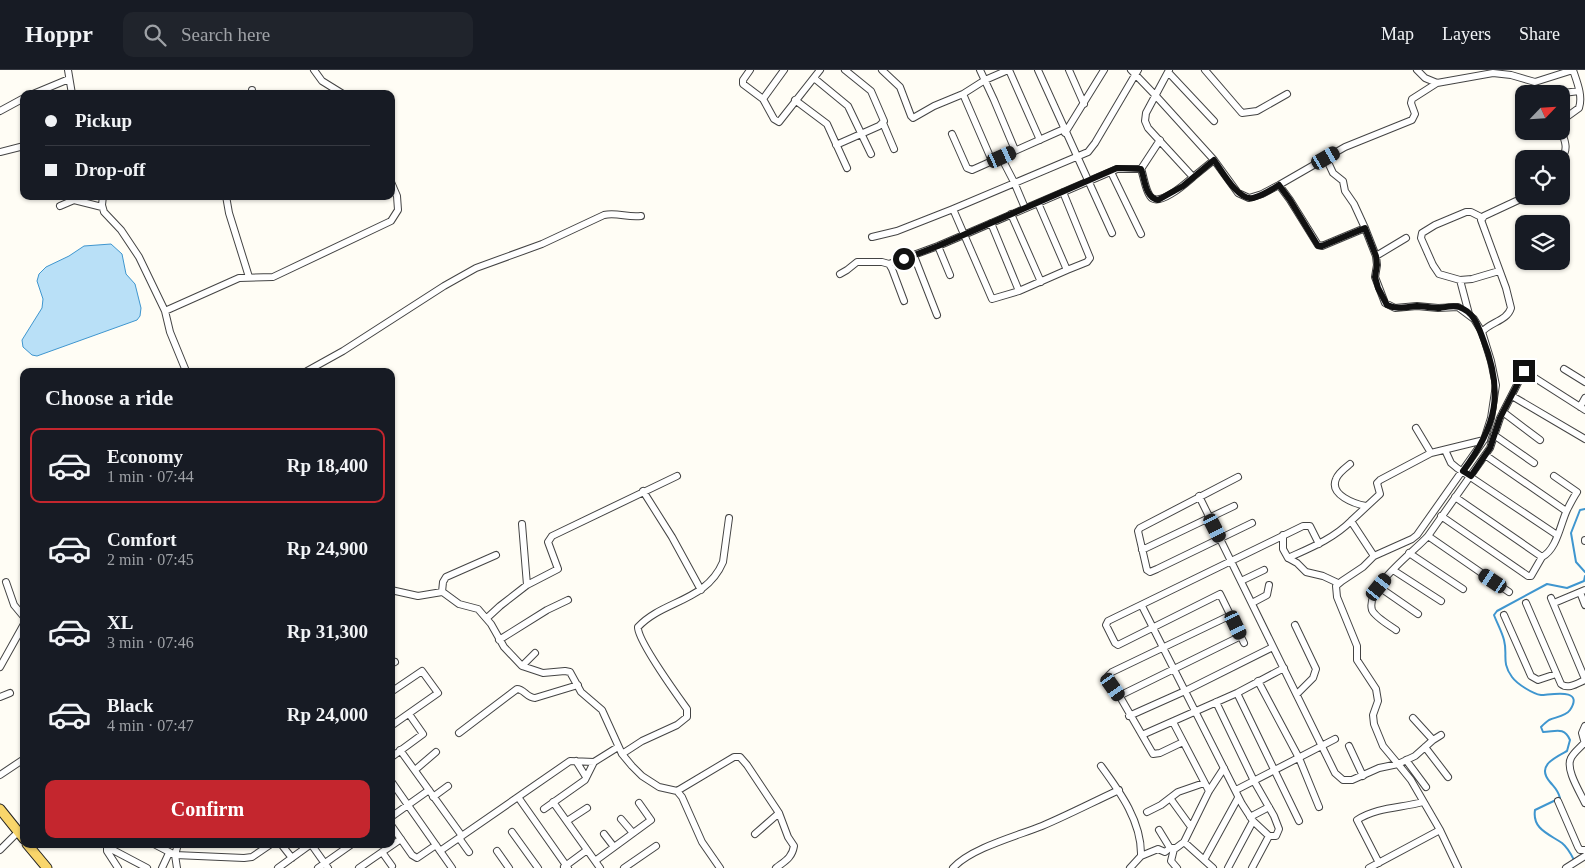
<!DOCTYPE html>
<meta charset="utf-8">
<style>
body{margin:0;font-family:"Times New Roman",serif;background:#20242c;color:#f1f3f6;height:100vh;display:flex;flex-direction:column;font-size:19px;white-space:nowrap}
*{box-sizing:border-box;margin:0}
p{font-size:16px;color:#9ea1a6}
.icon{flex:none;width:28px;height:28px;fill:none;stroke:currentColor;stroke-width:2;stroke-linecap:round;stroke-linejoin:round}
.map{position:relative;flex:1;overflow:hidden}
.panel{position:absolute;left:20px;top:298px;width:375px;height:480px;display:flex;flex-direction:column;background:#171b24;border-radius:10px;box-shadow:0 1px 4px #0004}
.panel>*{flex:none}
.banner{position:absolute;left:20px;top:20px;width:375px;height:110px;border-radius:10px;box-shadow:0 1px 4px #0004;display:grid;align-content:center;height:110px;padding:0 25px;background:#171b24}
.needle{width:32px;rotate:65deg}
.controls{position:absolute;left:1515px;top:15px;display:grid;gap:10px}
.controls a{display:grid;place-items:center;width:55px;height:55px;border-radius:10px;background:#171b24;box-shadow:0 1px 4px #0004;font-size:25px}
.end{position:absolute;width:22px;height:22px;margin:-11px;border:6px solid #111;background:#fff;box-shadow:0 0 0 2px #fff}
.from{border-radius:50%}
.car{position:absolute;width:15px;height:30px;margin:-15px -8px;border-radius:6px;box-shadow:0 0 4px 1px #0007;background:linear-gradient(#222 24%,#8ab4d8 0 40%,#222 0 76%,#8ab4d8 0 86%,#222 0)}
.banner b{display:flex;align-items:center;gap:18px;height:48px;font-size:19px}
.banner b+b{border-top:1px solid #363941}
.banner i{width:12px;height:12px;background:#f1f3f6}
ul{padding:0;list-style:none}
li{display:flex;align-items:center;gap:15px;height:75px;margin:0 10px 8px;padding:0 15px;border:2px solid transparent;border-radius:10px}
li div{flex:1}
li b{display:block;font-size:19px}
li em{font-style:normal;font-weight:600}
li.selected{border-color:#c4262e}
li>.icon{width:45px;height:45px;stroke-width:1.5}
h2{padding:0 25px;font-size:22px;line-height:60px}
.action{display:flex;gap:10px;margin-top:auto;padding:10px 25px}
.action a{flex:1;height:58px;border-radius:10px;background:#c4262e;color:#fff;font-size:20px;font-weight:600;line-height:58px;text-align:center}
header{display:flex;align-items:center;gap:30px;box-sizing:border-box;height:70px;padding:0 25px;background:#171b24;border-bottom:1px solid #363941}
header strong{font-size:24px}
nav{display:flex;gap:28px;margin-inline-start:auto;font-size:18px}
.search{width:350px;height:45px;background:#20242c;display:flex;align-items:center;gap:12px;box-sizing:border-box;padding:0 18px;border-radius:10px;color:#9ea1a6;font-size:19px}
.map>svg:first-child{display:block}
.water{fill:#b9e0f7;stroke:#3f96cf}
.lines{fill:none;stroke-linecap:round;stroke-linejoin:round}
.stream{stroke:#3f96cf;stroke-width:2}
.minor-casing{stroke:#444;stroke-width:8}
.major-casing{stroke:#222;stroke-width:11}
.minor{stroke:#fff;stroke-width:6}
.major{stroke:#f9d66b;stroke-width:9}
.route{stroke:#111;stroke-width:6}
</style>
<header>
<strong>Hoppr</strong>
<div class="search"><svg class="icon" aria-label="search" viewBox="0 0 24 24"><circle cx="10" cy="10" r="6"/><path d="M15 15l6 6"/></svg>Search here</div>
<nav><a>Map</a><a>Layers</a><a>Share</a></nav>
</header>
<div class="map">
<svg width="1585" height="798" viewBox="0 0 1585 798">
<rect width="100%" height="100%" fill="#fffdf5"/>
<path class="water" d="M111,174L122,184L126,204L135,214L141,238L140,246L137,250L37,286L32,285L23,277L22,270L42,238L43,229L37,211L39,204L46,197L69,186L84,176Z"/>
<g class="lines">
<path class="stream" d="M1585,439L1580,440L1571,463L1576,492L1585,502
M1574,790C1571,784 1567,777 1562,773C1549,764 1532,759 1535,740L1560,728C1558,720 1555,718 1550,712C1536,696 1554,688 1567,681L1570,670C1564,656 1555,662 1543,662L1541,657C1543,655 1546,652 1549,650C1556,647 1566,646 1570,640C1585,617 1550,625 1541,625C1533,624 1517,614 1512,607C1501,592 1508,585 1504,570C1502,562 1497,553 1494,545L1497,541L1547,514L1567,518L1584,511L1585,506"/>
<g class="minor-casing">
<path id="minor" d="M68,0L72,24
M314,0L322,11L343,24
M750,0L743,10V14L763,29L774,49L779,52L820,0
M882,0L900,17L911,46L913,48L934,36L963,24L985,10L1008,0
M980,0L994,30L1015,80
M1009,0L1040,70
M1038,0L1112,163
M1069,0L1084,34
M1131,0L1156,26L1214,90L1238,123L1249,128L1262,124L1279,115L1345,77L1412,50L1415,44L1411,33L1412,29L1437,13
M1169,0L1146,43L1145,51L1148,58L1193,107L1214,90
M1205,0L1242,43L1257,41L1287,24
M1417,0L1425,8L1437,13L1493,3L1511,5L1535,12L1573,0
M1168,2L1214,51
M814,8L848,36L871,84
M252,20V24
M33,24L69,9
M963,24L992,91
M1556,24L1579,21
M763,29L784,0
M795,30L827,54L847,98
M0,41L24,28
M1561,51L1579,38C1583,26 1577,12 1573,0
M883,53L894,79
M1561,60C1565,71 1569,79 1561,89
M1065,63L1104,0
M952,64L967,98L972,100L1064,59
M1160,70L1141,99C1144,107 1145,119 1150,126C1158,138 1185,114 1193,107
M836,75L879,56L884,51L871,21L845,0
M0,82L24,76
M1001,87L1014,112L1025,138
M1326,88L1333,103L1343,111L1345,121L1354,134L1365,158L1376,186L1377,195L1375,207L1385,233L1395,238L1417,236L1438,238L1458,237L1474,249L1482,262
M1111,102L1141,164
M1279,115L1290,130L1318,175L1322,176L1365,158
M1063,122L1090,188L1087,192L1067,200
M103,126L102,135L104,142L121,160L139,187L165,241L170,262L186,301
M226,126L229,143L249,207
M1038,133L1067,200L1019,221L992,229L953,139L1088,82L1095,73L1138,0
M60,136L74,130L102,137
M1011,144L1041,212
M991,153L1019,221
M872,167L897,161L953,139
M938,176L950,205
M914,186L937,245
M1376,186L1406,168
M840,204L847,200L857,192H882L889,194
M1460,210L1439,204L1433,195L1421,168L1422,163L1435,155L1466,142H1471L1483,148
M904,231L892,199L889,194L938,176L1117,99H1141
M165,241L239,208L273,207L391,151L398,140L397,126L391,112
M1469,244L1460,210L1472,209L1499,201
M1564,299L1585,312
M307,301L343,281L444,216L476,198L542,174L604,145C617,142 628,148 641,146
M1512,326L1585,369
M1580,337L1585,328
M1503,342L1540,370
M1416,358L1431,383
M1494,365L1534,393
M1445,380L1451,393L1457,398L1557,465
M1485,385L1566,441
M1350,394C1345,398 1338,403 1336,409C1329,425 1355,434 1366,436
M1238,407L1140,458L1138,461L1147,500L1150,502L1157,499L1252,453
M643,421L672,467L701,520
M1199,426L1335,703L1343,710H1352L1379,698L1398,694L1411,710L1440,760
M1441,446L1528,506H1531L1542,487L1455,427
M1351,451L1380,424L1377,413L1380,410L1431,383L1484,370
M1283,465V479L1288,488L1297,493L1306,502L1323,506L1338,513
M1428,466L1509,522
M1585,470V471
M1142,480L1234,436
M1409,483L1463,519
M1542,487C1557,479 1560,455 1567,440C1570,434 1573,428 1577,422L1554,406
M1288,488C1310,478 1333,469 1351,451L1374,486
M1393,500L1441,531
M1241,511L1264,500
M6,512L14,535L24,547
M527,515L558,499L548,472L552,466L677,406
M1379,517L1418,544
M391,520L418,526L442,522L444,523L459,534L478,539L491,554L504,577L522,596L543,603L565,601L570,602L581,622L602,640L622,684L632,696L642,706L659,717L677,721L682,727L702,772L720,798
M442,522L443,512L446,507L496,485
M1580,522L1585,535
M1551,528L1585,609
M1252,533L1267,525L1269,515
M1526,533L1561,614C1568,620 1578,613 1585,610
M1554,533L1585,520
M1142,536L1242,734L1253,751L1269,766H1276L1279,759L1274,746L1254,711L1216,632
M1504,545L1531,606L1538,610L1556,604
M487,548L500,536L527,515L522,454
M1295,555L1316,599L1313,608L1297,624
M1396,560C1389,555 1375,547 1372,540C1365,517 1415,481 1428,466L1490,378L1500,348L1524,301L1585,340
M499,570L547,540L568,530
M1244,573L1220,524L1118,575L1115,573L1106,555L1108,551L1303,456H1310L1319,474
M391,594L395,592
M522,596L535,583
M0,597L24,554
M1258,611L1299,688L1319,737
M391,622L422,601L438,623L391,656
M1237,623L1299,751
M1119,626L1241,566
M0,627L10,623
M1129,646L1185,621L1273,577
M1413,648L1433,670L1415,686L1398,694L1383,676L1374,654L1373,645L1378,631L1376,619L1357,590V576L1337,527L1336,516L1342,511L1363,497L1374,486L1412,469L1417,465L1484,370L1491,348L1496,315L1491,291L1482,262C1490,252 1507,251 1511,238L1506,218L1481,150L1484,146L1527,126
M1173,652L1209,721
M1585,656L1582,663L1585,674
M459,663L517,619C524,619 527,628 535,628L578,615
M1142,665L1237,623L1284,598
M1433,670L1441,665
M1183,672L1160,683L1153,684L1108,606L1112,602L1231,545
M1584,673C1580,678 1574,682 1571,688C1565,699 1580,722 1585,733
M1349,676L1363,706
M1425,677L1448,707
M400,680L462,766
M622,684L642,671L677,655L687,647V639C677,625 637,570 638,557C663,530 706,532 723,492L729,448
M393,686L423,664L409,644
M1406,690L1426,717
M576,691L586,707
M1101,696C1120,722 1142,752 1141,786L1130,798
M415,700L436,682
M0,705L24,689
M391,711L452,798
M1236,720L1335,669
M677,721L734,687H740L747,695L779,743L755,764
M433,727L448,716
M518,727L568,798
M1170,728L1191,757
M1558,731L1578,777L1580,780H1585
M553,732L600,798
M544,739L585,710L594,692L618,677
M1147,742L1161,735L1178,722L1204,713
M391,747L429,720
M1250,747L1269,737
M621,749L633,763
M567,751L587,738
M391,755L412,785L417,788L436,775
M1159,760L1170,778H1176L1184,772L1209,721L1224,698
M512,762L538,798
M604,764L614,777
M459,768L469,782
M1184,772L1213,798
M107,774L111,779L147,798
M154,774L175,785L244,788L252,787L271,774
M281,774L292,788
M311,774L328,798
M107,775V781L118,798
M1174,779L1171,791L1177,798
M0,780L18,762
M440,781L570,691L594,692
M497,781L509,798
M382,782L392,796
M1141,786L1158,779L1165,782L1170,778
M1204,790L1238,728
M595,791L651,750L639,733
M1379,793L1357,750C1377,737 1401,738 1423,732
M564,797L587,780
M162,798L169,783
M177,798L175,785L178,774
M278,798L311,774
M318,798L352,774
M359,798L401,769
M624,798L656,776
M776,798C785,791 792,788 794,776L788,767L779,743
M953,798C971,778 1017,766 1042,756C1068,745 1093,732 1119,720
M1228,798L1253,751
M1252,798L1269,766
M1369,798L1440,760L1458,798
M1566,798L1585,786"/>
</g>
<g class="major-casing">
<path id="major" d="M0,739L24,769
M27,774L47,798"/>
</g>
<use href="#minor" class="minor"/>
<use href="#major" class="major"/>
</g>
<g class="lines">
<path class="route" d="M904,189L938,176L1117,98L1141,99C1145,109 1145,128 1158,130L1183,116L1214,90C1222,101 1238,131 1253,128C1262,126 1271,120 1279,115L1290,130L1318,176H1322L1365,158L1376,186L1377,195L1375,207L1378,218L1387,235C1397,240 1406,237 1417,236C1424,236 1432,238 1440,238C1446,237 1453,235 1459,237C1474,242 1478,256 1483,269C1504,322 1497,356 1463,401L1471,406L1490,378L1500,348L1524,301"/>
</g>
</svg>
<div class="controls">
<a><svg class="needle" viewBox="-14 -14 28 28"><path d="M0-13l5 13h-10z" fill="#e53935"/><path d="M0 13l5-13h-10z" fill="#9ea1a6"/></svg></a>
<a><svg class="icon" aria-label="locate" viewBox="0 0 24 24"><circle cx="12" cy="12" r="6"/><path d="M12 2v4M12 18v4M2 12h4M18 12h4"/></svg></a>
<a><svg class="icon" aria-label="layers" viewBox="0 0 24 24"><path d="M12 4l9 5-9 5-9-5zM3 14l9 5 9-5"/></svg></a>
</div>
<i class="end from" style="left:904px;top:189px"></i>
<i class="end" style="left:1524px;top:301px"></i>
<i class="car" style="left:1002px;top:87px;rotate:66deg"></i>
<i class="car" style="left:1326px;top:88px;rotate:60deg"></i>
<i class="car" style="left:1215px;top:458px;rotate:153deg"></i>
<i class="car" style="left:1493px;top:511px;rotate:304deg"></i>
<i class="car" style="left:1379px;top:517px;rotate:39deg"></i>
<i class="car" style="left:1236px;top:555px;rotate:155deg"></i>
<i class="car" style="left:1113px;top:617px;rotate:145deg"></i>
<div class="banner">
<b><i class="from"></i>Pickup</b>
<b><i></i>Drop-off</b>
</div>
<section class="panel">
<h2>Choose a ride</h2>
<ul>
<li class="selected"><svg class="icon" aria-label="car" viewBox="0 0 24 24"><path d="M5 17H2v-5l4-1 3-4h7l3 4 3 1v5h-3M9 17h6M6 11h13"/><circle cx="7" cy="17" r="2"/><circle cx="17" cy="17" r="2"/></svg><div><b>Economy</b><p>1 min · 07:44</p></div><em>Rp 18,400</em></li>
<li><svg class="icon" aria-label="car" viewBox="0 0 24 24"><path d="M5 17H2v-5l4-1 3-4h7l3 4 3 1v5h-3M9 17h6M6 11h13"/><circle cx="7" cy="17" r="2"/><circle cx="17" cy="17" r="2"/></svg><div><b>Comfort</b><p>2 min · 07:45</p></div><em>Rp 24,900</em></li>
<li><svg class="icon" aria-label="car" viewBox="0 0 24 24"><path d="M5 17H2v-5l4-1 3-4h7l3 4 3 1v5h-3M9 17h6M6 11h13"/><circle cx="7" cy="17" r="2"/><circle cx="17" cy="17" r="2"/></svg><div><b>XL</b><p>3 min · 07:46</p></div><em>Rp 31,300</em></li>
<li><svg class="icon" aria-label="car" viewBox="0 0 24 24"><path d="M5 17H2v-5l4-1 3-4h7l3 4 3 1v5h-3M9 17h6M6 11h13"/><circle cx="7" cy="17" r="2"/><circle cx="17" cy="17" r="2"/></svg><div><b>Black</b><p>4 min · 07:47</p></div><em>Rp 24,000</em></li>
</ul>
<div class="action"><a>Confirm</a></div>
</section>
</div>
